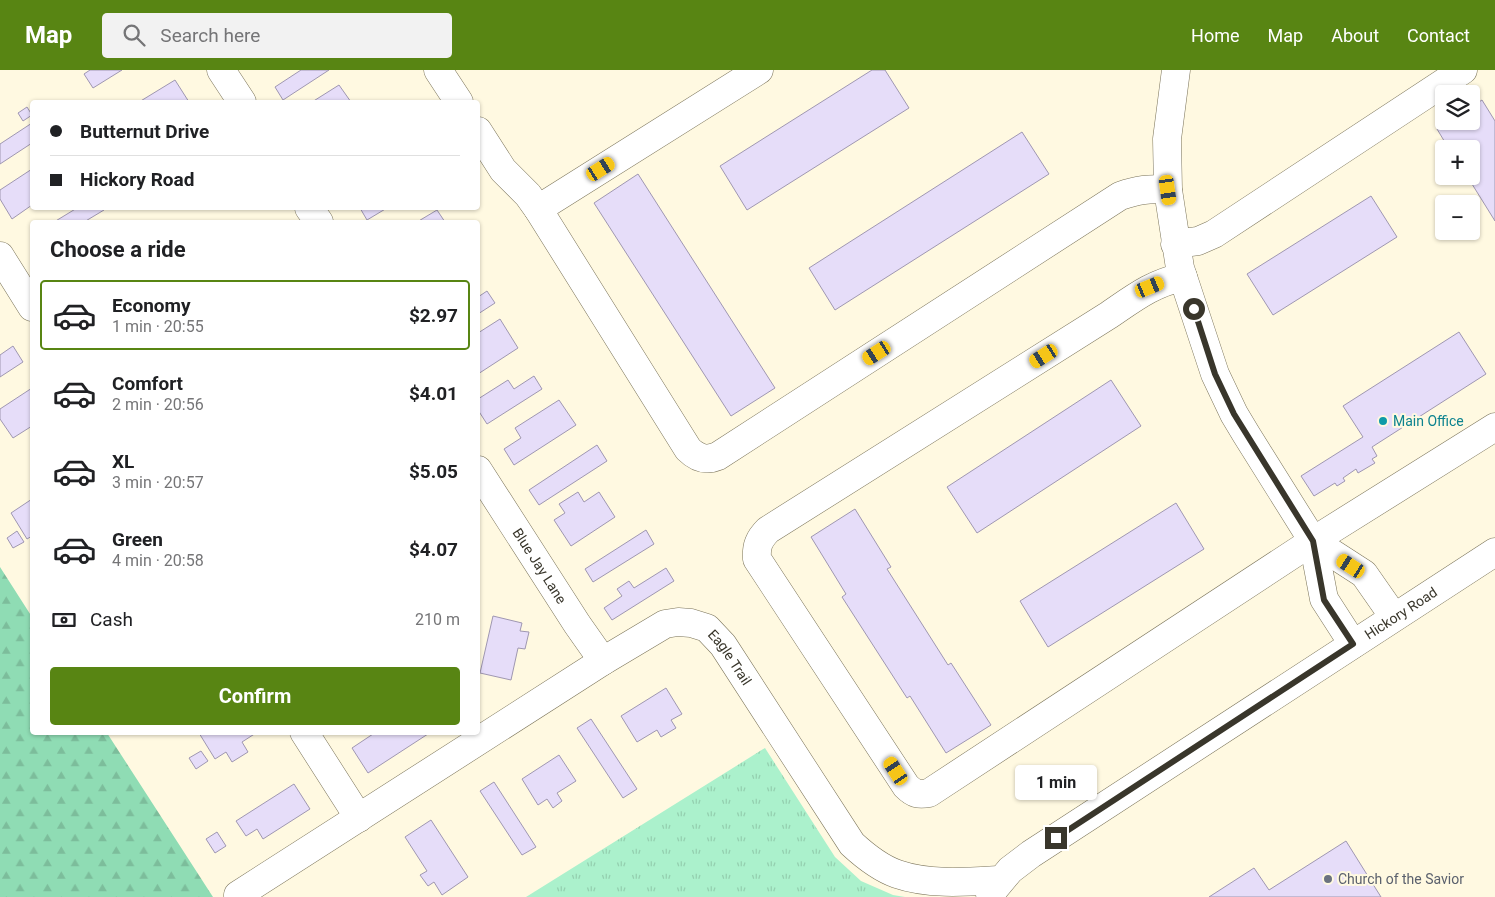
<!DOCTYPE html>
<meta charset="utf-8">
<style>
body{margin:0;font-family:Roboto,sans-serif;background:#f2f2f2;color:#202124;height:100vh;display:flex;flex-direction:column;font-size:19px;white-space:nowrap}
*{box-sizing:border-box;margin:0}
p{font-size:16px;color:#757577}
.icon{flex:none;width:28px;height:28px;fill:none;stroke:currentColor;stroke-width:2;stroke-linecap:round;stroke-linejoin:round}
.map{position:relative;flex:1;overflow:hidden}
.panel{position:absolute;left:30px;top:150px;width:450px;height:515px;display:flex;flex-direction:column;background:#fff;border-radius:5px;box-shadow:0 1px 4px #0004}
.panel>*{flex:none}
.banner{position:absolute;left:30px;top:30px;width:450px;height:110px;border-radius:5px;box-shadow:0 1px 4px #0004;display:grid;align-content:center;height:110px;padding:0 20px;background:#fff}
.buttons{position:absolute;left:1435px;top:15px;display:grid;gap:10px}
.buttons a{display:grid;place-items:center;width:45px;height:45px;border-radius:5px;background:#fff;box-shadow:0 1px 4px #0004;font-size:25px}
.end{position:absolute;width:22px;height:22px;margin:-11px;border:6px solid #39362b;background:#fff;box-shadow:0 0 0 2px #fff}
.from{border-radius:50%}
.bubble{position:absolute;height:35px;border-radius:5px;background:#fff;box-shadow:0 1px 4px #0004;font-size:16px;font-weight:700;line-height:35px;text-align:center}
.car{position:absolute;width:15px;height:30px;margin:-15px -8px;border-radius:6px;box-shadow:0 0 4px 1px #0007;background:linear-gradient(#f5c518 24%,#345 0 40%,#f5c518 0 76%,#345 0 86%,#f5c518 0)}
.banner b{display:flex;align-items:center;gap:18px;height:48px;font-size:19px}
.banner b+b{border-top:1px solid #e0e0e0}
.banner i{width:12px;height:12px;background:#202124}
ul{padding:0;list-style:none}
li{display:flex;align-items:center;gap:15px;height:70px;margin:0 10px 8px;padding:0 10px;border:2px solid transparent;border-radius:5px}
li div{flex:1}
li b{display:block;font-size:19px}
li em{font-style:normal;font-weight:700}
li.on{border-color:#588513}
li>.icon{width:45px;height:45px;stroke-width:1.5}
h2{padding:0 20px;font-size:22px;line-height:60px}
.pay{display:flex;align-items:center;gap:12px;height:55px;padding:0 20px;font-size:19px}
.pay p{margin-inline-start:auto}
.cta{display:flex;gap:10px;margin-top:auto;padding:10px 20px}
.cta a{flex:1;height:58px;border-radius:5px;background:#588513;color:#fff;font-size:20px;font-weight:700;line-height:58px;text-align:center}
header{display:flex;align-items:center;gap:30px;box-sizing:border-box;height:70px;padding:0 25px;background:#588513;color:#fff}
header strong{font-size:24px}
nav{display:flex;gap:28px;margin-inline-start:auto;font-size:18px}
.search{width:350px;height:45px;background:#f2f2f2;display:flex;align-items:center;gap:12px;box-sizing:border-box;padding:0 18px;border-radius:5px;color:#757577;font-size:19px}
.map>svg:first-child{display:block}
.grass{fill:url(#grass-tufts)}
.forest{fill:url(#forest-firs)}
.building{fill:#e6ddf9;stroke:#9f97b1}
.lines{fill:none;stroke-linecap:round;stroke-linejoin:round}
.minor-casing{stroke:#7b745a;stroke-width:29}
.minor{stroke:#fff;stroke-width:28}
.route{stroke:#39362b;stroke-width:6}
.culture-dot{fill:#0f9aa8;stroke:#fff9e1;stroke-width:2}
.worship-dot{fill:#6b7280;stroke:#fff9e1;stroke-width:2}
.labels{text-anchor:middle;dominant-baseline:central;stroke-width:4;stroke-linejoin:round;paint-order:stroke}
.culture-label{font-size:14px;fill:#0d838f;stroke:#fff9e1;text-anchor:start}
.street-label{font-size:14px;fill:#39362b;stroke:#fff9e1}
.worship-label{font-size:14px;fill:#5b616d;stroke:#fff9e1;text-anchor:start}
</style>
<header>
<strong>Map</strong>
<div class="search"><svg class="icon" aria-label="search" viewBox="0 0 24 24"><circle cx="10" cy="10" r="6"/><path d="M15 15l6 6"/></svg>Search here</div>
<nav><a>Home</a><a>Map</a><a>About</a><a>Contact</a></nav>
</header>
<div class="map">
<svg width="1495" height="827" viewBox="0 0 1495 827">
<defs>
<pattern id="grass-tufts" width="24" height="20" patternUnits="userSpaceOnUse" patternTransform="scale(1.25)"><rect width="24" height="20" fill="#abf1cc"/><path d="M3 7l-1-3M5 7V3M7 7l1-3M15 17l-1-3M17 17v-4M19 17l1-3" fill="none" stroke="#94cfaf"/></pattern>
<pattern id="forest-firs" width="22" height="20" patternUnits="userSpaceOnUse" patternTransform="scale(1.25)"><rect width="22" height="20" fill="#8fdcb4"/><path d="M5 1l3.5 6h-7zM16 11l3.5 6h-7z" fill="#7cbd9b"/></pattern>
</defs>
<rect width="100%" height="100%" fill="#fff9e1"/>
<path class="grass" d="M765,678L835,787L861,811L893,825L905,827H526Z"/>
<path class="forest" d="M0,497L32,547V662L107,663L213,827H0Z"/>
<path class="building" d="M90,0H122L93,18L84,4Z
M301,0H329L283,30L275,17Z
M872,0H885L909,38L747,140L720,96Z
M175,10L189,32H139Z
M339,15L351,32H312Z
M1482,30L1495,51V151L1467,106H1471V79H1449L1437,59L1449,51H1471V37Z
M27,37L32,45L23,51L18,43Z
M32,53V73L0,94V74Z
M1022,62L1049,104L835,240L809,198Z
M32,99V135L12,149L0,129V120Z
M638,104L775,318L731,346L594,133Z
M1371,126L1397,167L1273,245L1247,204Z
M77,138H103L104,140L84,152H54Z
M360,138H387L367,150Z
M437,140L445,152H417Z
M487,221L495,233L478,244V227Z
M500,249L518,278L478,304V263Z
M1459,262L1486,304L1372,377L1377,386L1372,389L1375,393L1358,403L1356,399L1343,408L1345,411L1337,416L1335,413L1314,426L1301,406L1363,367L1343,336Z
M13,276L23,292L0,307V285Z
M534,306L542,319L487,354L478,340V329L508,310L514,319Z
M1111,310L1141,356L977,463L947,417Z
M32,318V356L13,368L0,349V339Z
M559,330L576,355L514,395L504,379L521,368L515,358Z
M597,375L607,391L539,435L529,420Z
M578,422L584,432L599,422L615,447L571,476L554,450L565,443L559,434Z
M32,429V466L27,469L11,443Z
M1176,433L1204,479L1048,577L1020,531Z
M855,439L891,497L887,499L948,595L951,593L991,655L946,683L910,626L907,628L842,527L846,524L811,467Z
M646,460L654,474L593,512L585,499Z
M17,461L24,472L13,478L7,468Z
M666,498L674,511L612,550L604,538L622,526L617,519L629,511L634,518Z
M493,546L522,553L520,561L529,562L525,579L518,578L511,610L480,603Z
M666,618L682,644L671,650L676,658L661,667L657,660L637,672L621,646Z
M591,649L637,719L623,728L577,658Z
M376,662H431L368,703L352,678Z
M199,663L200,662L256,663L242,672L248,682L232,692L226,682L215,689Z
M201,681L208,691L196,699L189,688Z
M559,685L576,711L557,723L562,731L553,738L547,729L538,735L522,709Z
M494,712L536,777L522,785L480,721Z
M294,714L310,739L263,769L257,759L246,766L236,751Z
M431,750L468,807L442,825L434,812L428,816L420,805L427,801L405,767Z
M217,762L226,776L215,783L206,769Z
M1346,771L1381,827H1209L1254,798L1269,820Z"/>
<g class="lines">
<g class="minor-casing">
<g id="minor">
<path d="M221,0L242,32"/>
<path d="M438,0L459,32"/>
<path d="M1176,0L1167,69L1168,120L1180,198L1215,304L1234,344L1246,364L1313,471L1324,529L1353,574"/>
<path d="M478,61L503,100L528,125L538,139L688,379C697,388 706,391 718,386L1120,126C1137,120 1150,118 1168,120"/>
<path d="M309,138L319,152"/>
<path d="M538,139L759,0"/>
<path d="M1175,174L1198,171L1214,164L1463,0"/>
<path d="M0,186L32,237"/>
<path d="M1183,207C1153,213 1134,228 1109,245L768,460C759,469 756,476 757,489L906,716C914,724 919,725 929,723L1313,471L1495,357"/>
<path id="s1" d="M478,400L577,554L603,591"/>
<path d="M1313,471L1364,504L1394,547"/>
<path d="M304,662L359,748"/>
<path id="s2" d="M990,824L1010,800L1031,784L1495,482"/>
<path id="s3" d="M238,825L603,591L665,554L678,552L691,553L707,558L723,575L852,774C865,786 880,798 897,804C929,815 966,812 1000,810"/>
</g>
</g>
<use href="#minor" class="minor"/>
</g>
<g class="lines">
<path class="route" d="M1056,768L1353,574L1324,530L1313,471L1234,344L1215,304L1194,239"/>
</g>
<circle class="culture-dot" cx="1383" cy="351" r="5"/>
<circle class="worship-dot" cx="1328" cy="809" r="5"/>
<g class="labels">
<g class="culture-label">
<text x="1393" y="351">Main Office</text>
</g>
<g class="street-label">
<text stroke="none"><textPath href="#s1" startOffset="114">Blue Jay Lane</textPath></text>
<text stroke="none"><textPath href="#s2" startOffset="499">Hickory Road</textPath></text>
<text stroke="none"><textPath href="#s3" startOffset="586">Eagle Trail</textPath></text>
</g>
<g class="worship-label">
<text x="1338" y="809">Church of the Savior</text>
</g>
</g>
</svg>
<div class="buttons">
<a><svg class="icon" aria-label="layers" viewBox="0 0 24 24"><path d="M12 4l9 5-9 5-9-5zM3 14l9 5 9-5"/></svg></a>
<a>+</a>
<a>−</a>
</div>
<i class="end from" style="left:1194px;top:239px"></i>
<i class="end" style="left:1056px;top:768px"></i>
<div class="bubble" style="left:1015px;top:695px;width:82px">1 min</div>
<i class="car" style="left:601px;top:99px;rotate:58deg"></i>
<i class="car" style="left:1168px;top:120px;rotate:172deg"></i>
<i class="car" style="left:1150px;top:217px;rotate:68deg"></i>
<i class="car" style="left:877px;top:283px;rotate:237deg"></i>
<i class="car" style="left:1044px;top:286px;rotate:238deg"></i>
<i class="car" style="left:1351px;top:496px;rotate:303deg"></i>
<i class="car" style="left:896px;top:701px;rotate:327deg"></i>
<div class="banner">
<b><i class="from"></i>Butternut Drive</b>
<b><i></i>Hickory Road</b>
</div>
<section class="panel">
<h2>Choose a ride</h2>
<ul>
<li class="on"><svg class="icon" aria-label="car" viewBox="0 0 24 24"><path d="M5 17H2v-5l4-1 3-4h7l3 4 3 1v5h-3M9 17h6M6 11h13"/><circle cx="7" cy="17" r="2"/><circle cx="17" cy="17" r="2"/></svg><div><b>Economy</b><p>1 min · 20:55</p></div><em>$2.97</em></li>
<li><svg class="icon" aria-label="car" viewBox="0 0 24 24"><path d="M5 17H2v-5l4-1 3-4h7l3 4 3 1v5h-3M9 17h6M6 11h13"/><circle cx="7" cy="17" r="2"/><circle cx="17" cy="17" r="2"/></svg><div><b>Comfort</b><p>2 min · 20:56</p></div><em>$4.01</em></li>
<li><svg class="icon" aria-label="car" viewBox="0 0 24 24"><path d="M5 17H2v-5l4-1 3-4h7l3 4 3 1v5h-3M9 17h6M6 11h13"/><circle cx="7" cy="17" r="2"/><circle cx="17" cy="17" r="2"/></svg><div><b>XL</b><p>3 min · 20:57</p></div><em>$5.05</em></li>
<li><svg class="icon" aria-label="car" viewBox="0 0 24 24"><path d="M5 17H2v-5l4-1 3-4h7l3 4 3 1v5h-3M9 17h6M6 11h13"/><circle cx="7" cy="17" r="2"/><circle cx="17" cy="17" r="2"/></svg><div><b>Green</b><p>4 min · 20:58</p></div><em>$4.07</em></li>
</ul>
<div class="pay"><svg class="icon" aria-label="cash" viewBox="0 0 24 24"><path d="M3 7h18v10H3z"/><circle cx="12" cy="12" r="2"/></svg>Cash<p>210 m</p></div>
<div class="cta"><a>Confirm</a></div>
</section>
</div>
